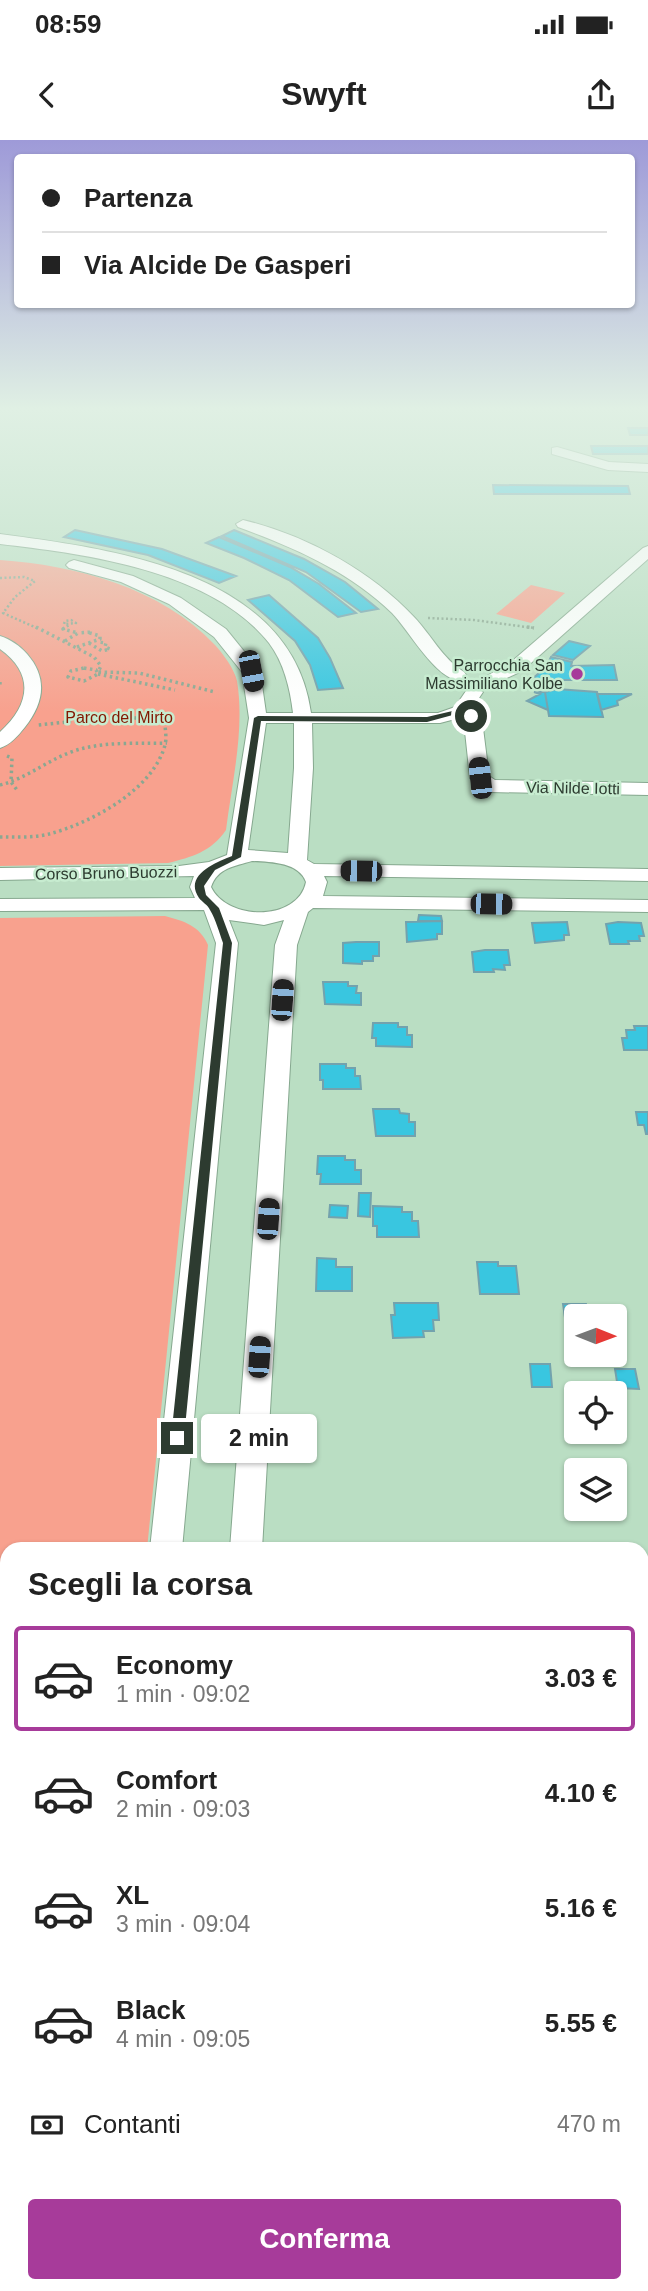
<!DOCTYPE html>
<html lang="it">
<meta charset="utf-8">
<style>
body{margin:0;font-family:Arial,sans-serif;background:#f6f6f6;color:#222;height:100vh;display:flex;flex-direction:column;font-size:26px;white-space:nowrap}
*{box-sizing:border-box;margin:0}
p{font-size:23px;color:#767676}
.icon{flex:none;width:38px;height:38px;fill:none;stroke:currentColor;stroke-width:2;stroke-linecap:round;stroke-linejoin:round}
.map{position:relative;flex:1;overflow:hidden}
.panel{position:absolute;left:0px;top:1402px;width:649px;height:751px;display:flex;flex-direction:column;background:#fff;border-radius:21px 21px 0 0;box-shadow:0 2px 5px #0004}
.panel>*{flex:none}
.top-card{position:absolute;left:14px;top:14px;width:621px;height:154px;border-radius:7px;box-shadow:0 2px 5px #0004;display:grid;align-content:center;height:154px;padding:0 28px;background:#fff}
.needle{width:46px;rotate:91deg}
.controls{position:absolute;left:564px;top:1164px;display:grid;gap:14px}
.controls a{display:grid;place-items:center;width:63px;height:63px;border-radius:7px;background:#fff;box-shadow:0 2px 5px #0004;font-size:35px}
.end{position:absolute;width:32px;height:32px;margin:-16px;border:9px solid #2d3b30;background:#fff;box-shadow:0 0 0 4px #fff}
.from{border-radius:50%}
.bubble{position:absolute;height:49px;border-radius:7px;background:#fff;box-shadow:0 2px 5px #0004;font-size:23px;font-weight:800;line-height:49px;text-align:center}
.car{position:absolute;width:21px;height:42px;margin:-21px -10px;border-radius:9px;box-shadow:0 0 5px 2px #0007;background:linear-gradient(#222 24%,#8ab4d8 0 40%,#222 0 76%,#8ab4d8 0 86%,#222 0)}
.top-card b{display:flex;align-items:center;gap:24px;height:66px;font-size:26px}
.top-card b+b{border-top:2px solid #e0e0e0}
.top-card i{width:18px;height:18px;background:#222}
ul{padding:0;list-style:none}
li{display:flex;align-items:center;gap:21px;height:105px;margin:0 14px 10px;padding:0 14px;border:4px solid transparent;border-radius:7px}
li div{flex:1}
li b{display:block;font-size:26px}
li em{font-style:normal;font-weight:800}
li.on{border-color:#a73b9a}
li>.icon{width:63px;height:63px;stroke-width:1.5}
h2{padding:0 28px;font-size:32px;line-height:84px}
.pay{display:flex;align-items:center;gap:18px;height:77px;padding:0 28px;font-size:26px}
.pay p{margin-inline-start:auto}
.primary-button{display:flex;gap:14px;margin-top:auto;padding:14px 28px}
.primary-button a{flex:1;height:80px;border-radius:7px;background:#a73b9a;color:#fff;font-size:28px;font-weight:800;line-height:80px;text-align:center}
.status{display:flex;justify-content:space-between;align-items:center;height:49px;padding:0 35px;background:#fff;direction:ltr}
.status svg{height:19px;fill:currentColor}
header{display:flex;justify-content:space-between;align-items:center;height:91px;padding:0 28px;background:#fff;font-size:32px;font-weight:800}
.map>svg:first-child{display:block}
.built{fill:#a9d5b5}
.green{fill:#f8a18e}
.building{fill:#39c6e0;stroke:#73a2ad;stroke-width:2}
.lines{fill:none;stroke-linecap:round;stroke-linejoin:round}
.street-casing{stroke:#86a88f;stroke-width:2}
.path-far1{stroke:#8aa791;stroke-width:2.5;stroke-dasharray:2 2.5;stroke-linecap:butt}
.path{stroke:#8aa791;stroke-width:3.5;stroke-dasharray:2.5 3.5;stroke-linecap:butt}
.street{fill:#fff;fill-rule:evenodd}
.route{fill:#2d3b30}
.poi-dot{fill:#a73b9a;stroke:#c7ecd0;stroke-width:2.5}
.labels{text-anchor:middle;dominant-baseline:central;stroke-width:5;stroke-linejoin:round;paint-order:stroke}
.far-poi-label{font-size:16px;fill:#2d3b30;stroke:#c7ecd0;text-anchor:end}
.far-park-label{font-size:16px;fill:#821701;stroke:#c7ecd0}
.far-street-label{font-size:16px;fill:#2d3b30;stroke:#c7ecd0}
</style>
<div class="status"><b>08:59</b><svg viewBox="0 0 49 12"><path d="M0 12V9h3v3zM5 12V6h3v6zM10 12V3h3v9zM15 12V0h3v12zM26 1h20v11H26zM47 4h2v5h-2z"/></svg></div>
<header><svg class="icon" aria-label="back" viewBox="0 0 24 24"><path d="M15 5l-7 7 7 7"/></svg>Swyft<svg class="icon" aria-label="share" viewBox="0 0 24 24"><path d="M12 15V3M7 8l5-5 5 5M5 13v7h14v-7"/></svg></header>
<div class="map">
<svg width="648" height="2151" viewBox="0 0 648 2151">
<rect width="100%" height="100%" fill="#badec3"/>
<path class="built" d="M0,1988L7,1993V2146H55V2151H0Z"/>
<path class="green" d="M0,420C75,425 162,448 215,505C223,514 234,528 237,541C245,589 232,642 226,690C211,712 192,717 168,723L0,726Z
M531,445L565,453L531,483L496,474Z
M165,776C184,781 200,786 208,805L147,1409H7V1776H0V778Z"/>
<path class="building" d="M628,288H648V295H630Z
M591,306H648V314H593Z
M493,345L628,346L630,354H494Z
M75,390L162,409L236,436L219,443L148,415L64,397Z
M234,390L304,419L345,442L378,469L361,472L306,432L222,396Z
M219,397L290,427L319,444L356,473L338,477L289,440L244,418L206,403Z
M269,455L318,498L330,518L343,548L318,550L310,525L295,501L248,460Z
M569,501L590,506L573,520L553,515Z
M551,517L572,522L571,526L614,525L617,540H531L546,527Z
M557,549L597,552L603,577L549,576L545,552Z
M534,552H545L548,570L527,561L540,554Z
M597,554H632L617,561L618,565L601,570Z
M419,775L441,776L442,781H418Z
M442,781V794H437V799L407,802L406,782Z
M567,782L569,795H564V800L535,803L532,783Z
M618,782L641,783L644,796H639L640,801H628L629,804H610L606,784Z
M356,802H379V816H373V821H362V824L343,823V803Z
M485,810H508L510,825H504L505,830L493,829L494,832H474L472,812Z
M323,842H348V846H357L356,853H361V865L325,864Z
M373,883H398V887H407V895H412V907L376,906V898H372Z
M634,886H648V910H624L622,898H627L626,890H635Z
M320,924H346V928H355V936H360L361,949H323V940H320Z
M373,969H399L400,973L409,974V982H415V996H376Z
M636,972H648V994H646L644,985H638Z
M318,1016H345V1020H355V1030H361V1044H320L321,1034H317Z
M359,1053H371L370,1077L358,1076Z
M330,1065L348,1066L347,1078L329,1077Z
M373,1066L402,1067V1072H412V1081H418L419,1097H377V1086H373Z
M317,1118L336,1119V1127H352V1151H316Z
M477,1122H498V1126H516L519,1154H480Z
M394,1163H438L439,1180H433L434,1191H423L424,1197L393,1198L391,1175H395Z
M563,1164H586L588,1170L601,1169L602,1176H576V1198H568Z
M530,1224H550L552,1247H532Z
M615,1229H635L639,1249L618,1248Z
M379,2146H534L530,2151H383Z"/>
<g class="lines">
<g class="street-casing">
<path id="street" d="M557,307L609,322L648,324V332L608,330L552,314V308Z
M243,380C305,395 370,430 414,477C432,496 442,518 464,532L467,536L464,540C439,546 409,490 392,473C349,431 293,407 238,387L236,384Z
M0,394C114,409 292,432 311,573H438L455,567L468,548L474,547L483,552L471,570L482,580L489,636L495,640L648,643V655L490,652L483,650L470,638L464,582L459,578L440,583H312L313,628L307,720L314,724L648,729V741L324,736L327,742L323,756L648,760V772L313,768L308,772L297,805L262,1409H230L275,805L284,780L264,785L229,780L238,803L182,1409H150L216,803L204,770L0,771V759L195,758L190,747L194,736L0,740V728L179,726L209,722L227,715L249,578L242,532L214,497L169,464L121,442L69,428L66,425L69,422L74,420L133,436L181,458L226,489L260,531L266,573H293C290,548 284,523 269,503C211,430 86,414 0,404ZM266,583H294V628L288,713L248,710ZM252,721C270,722 299,722 306,742C298,782 227,781 211,747C217,728 235,726 252,721Z
M648,406V419L522,531L498,542H486L483,538L510,523L643,408Z
M0,496C10,499 20,506 27,514C48,538 44,563 25,587C18,596 10,605 0,608V592C30,565 35,534 0,509Z
M0,1778H7V1816H0Z
M642,1866H648V1906H642Z
M0,1877H7V1917H0Z
M65,2146H109V2151H65Z
M184,2146H228L227,2151H183Z"/>
</g>
<path class="path-far1" d="M0,438L24,437L35,441L15,457L3,473L39,489
M428,478L474,480L534,488
M71,480L76,483L64,484L65,481Z
M63,489L69,485"/>
<path class="path" d="M36,487L94,517L101,526L98,532L139,533L215,552
M527,487L534,488
M65,501L78,493L63,489L66,487
M89,503L102,511L110,509L105,507L106,503L98,502
M77,507L100,499V496L90,493L92,492L78,493
M84,528L96,530L98,534L84,541L68,537L71,531Z
M98,534L175,550
M0,542V547
M7,616L12,618L11,642L17,650
M0,645C28,638 47,620 74,611C104,601 136,604 167,603
M0,697C16,697 33,698 49,694C91,683 153,650 165,605C167,598 165,590 165,583L124,576L38,585"/>
<use href="#street" class="street"/>
</g>
<linearGradient id="sky" x2="0" y2="1"><stop stop-color="#9e9ad8"/><stop offset="0.47" stop-color="#e0f0e4"/><stop offset="1" stop-color="#e0f0e4" stop-opacity="0"/></linearGradient>
<rect width="648" height="572" fill="url(#sky)"/>
<path class="route" d="M461,569L475,576L471,579L460,573L427,582L261,581L241,717L215,730L204,746L206,755L219,768L232,803L184,1298L182,1302H173L171,1298L223,803C219,792 216,780 210,770C208,765 202,762 199,758C183,735 217,722 232,716L254,578L258,576L427,577Z"/>
<circle class="poi-dot" cx="577" cy="534" r="7"/>
<g class="labels">
<g class="far-poi-label">
<text x="563" y="525">Parrocchia San<tspan x="563" dy="18">Massimiliano Kolbe</tspan></text>
</g>
<g class="far-park-label">
<text x="119" y="577">Parco del Mirto</text>
</g>
<g class="far-street-label">
<text transform="translate(573 648) rotate(1)">Via Nilde Iotti</text>
<text transform="translate(106 733) rotate(-1)">Corso Bruno Buozzi</text>
</g>
</g>
</svg>
<div class="controls">
<a><svg class="needle" viewBox="-14 -14 28 28"><path d="M0-13l5 13h-10z" fill="#e53935"/><path d="M0 13l5-13h-10z" fill="#767676"/></svg></a>
<a><svg class="icon" aria-label="locate" viewBox="0 0 24 24"><circle cx="12" cy="12" r="6"/><path d="M12 2v4M12 18v4M2 12h4M18 12h4"/></svg></a>
<a><svg class="icon" aria-label="layers" viewBox="0 0 24 24"><path d="M12 4l9 5-9 5-9-5zM3 14l9 5 9-5"/></svg></a>
</div>
<i class="end from" style="left:471px;top:576px"></i>
<i class="end" style="left:177px;top:1298px"></i>
<div class="bubble" style="left:201px;top:1274px;width:116px">2 min</div>
<i class="car" style="left:251px;top:531px;rotate:169deg"></i>
<i class="car" style="left:480px;top:638px;rotate:354deg"></i>
<i class="car" style="left:361px;top:731px;rotate:271deg"></i>
<i class="car" style="left:491px;top:764px;rotate:91deg"></i>
<i class="car" style="left:282px;top:860px;rotate:4deg"></i>
<i class="car" style="left:268px;top:1079px;rotate:4deg"></i>
<i class="car" style="left:259px;top:1217px;rotate:4deg"></i>
<div class="top-card">
<b><i class="from"></i>Partenza</b>
<b><i></i>Via Alcide De Gasperi</b>
</div>
<section class="panel">
<h2>Scegli la corsa</h2>
<ul>
<li class="on"><svg class="icon" aria-label="car" viewBox="0 0 24 24"><path d="M5 17H2v-5l4-1 3-4h7l3 4 3 1v5h-3M9 17h6M6 11h13"/><circle cx="7" cy="17" r="2"/><circle cx="17" cy="17" r="2"/></svg><div><b>Economy</b><p>1 min · 09:02</p></div><em>3.03 €</em></li>
<li><svg class="icon" aria-label="car" viewBox="0 0 24 24"><path d="M5 17H2v-5l4-1 3-4h7l3 4 3 1v5h-3M9 17h6M6 11h13"/><circle cx="7" cy="17" r="2"/><circle cx="17" cy="17" r="2"/></svg><div><b>Comfort</b><p>2 min · 09:03</p></div><em>4.10 €</em></li>
<li><svg class="icon" aria-label="car" viewBox="0 0 24 24"><path d="M5 17H2v-5l4-1 3-4h7l3 4 3 1v5h-3M9 17h6M6 11h13"/><circle cx="7" cy="17" r="2"/><circle cx="17" cy="17" r="2"/></svg><div><b>XL</b><p>3 min · 09:04</p></div><em>5.16 €</em></li>
<li><svg class="icon" aria-label="car" viewBox="0 0 24 24"><path d="M5 17H2v-5l4-1 3-4h7l3 4 3 1v5h-3M9 17h6M6 11h13"/><circle cx="7" cy="17" r="2"/><circle cx="17" cy="17" r="2"/></svg><div><b>Black</b><p>4 min · 09:05</p></div><em>5.55 €</em></li>
</ul>
<div class="pay"><svg class="icon" aria-label="cash" viewBox="0 0 24 24"><path d="M3 7h18v10H3z"/><circle cx="12" cy="12" r="2"/></svg>Contanti<p>470 m</p></div>
<div class="primary-button"><a>Conferma</a></div>
</section>
</div>
